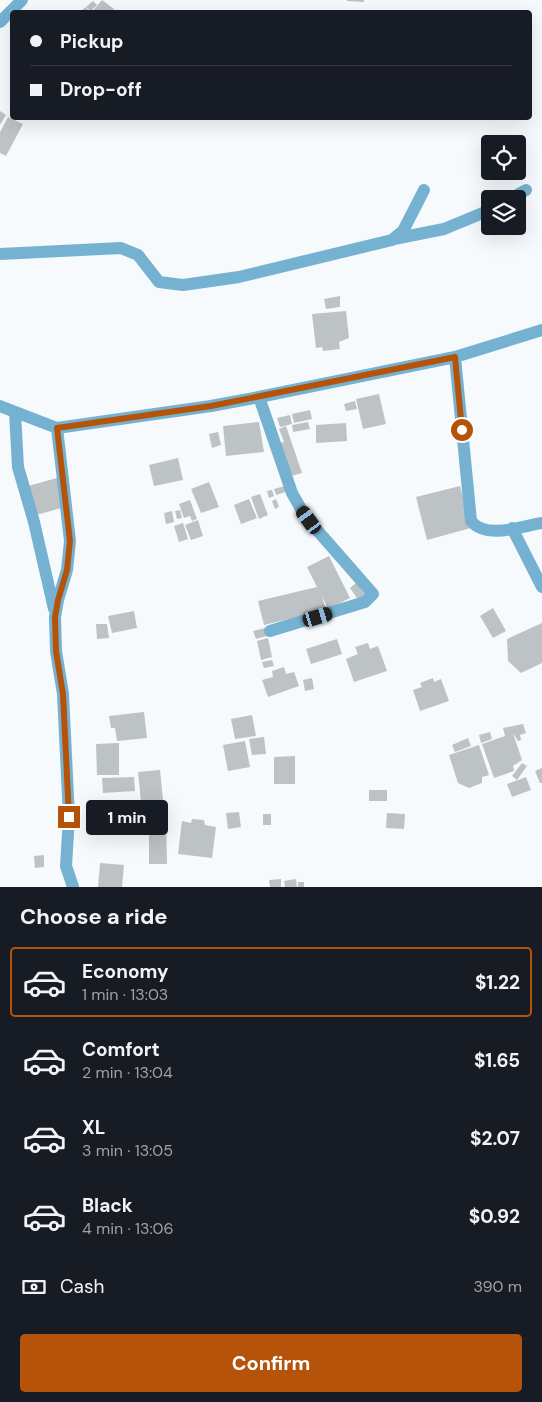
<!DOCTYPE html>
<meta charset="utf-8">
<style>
body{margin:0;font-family:"DM Sans",sans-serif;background:#242831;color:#f1f3f6;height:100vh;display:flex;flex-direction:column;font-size:19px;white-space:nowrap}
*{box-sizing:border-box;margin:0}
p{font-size:16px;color:#9ea1a6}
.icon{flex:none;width:28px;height:28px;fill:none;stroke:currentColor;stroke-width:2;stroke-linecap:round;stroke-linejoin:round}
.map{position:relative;height:887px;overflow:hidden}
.panel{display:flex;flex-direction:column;background:#171b24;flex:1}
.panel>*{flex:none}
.top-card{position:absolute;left:10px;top:10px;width:522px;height:110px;border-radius:5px;box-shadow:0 5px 20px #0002;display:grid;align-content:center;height:110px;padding:0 20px;background:#171b24}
.fabs{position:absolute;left:481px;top:135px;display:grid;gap:10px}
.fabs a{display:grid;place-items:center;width:45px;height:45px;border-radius:5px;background:#171b24;box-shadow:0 5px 20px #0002;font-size:25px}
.end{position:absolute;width:22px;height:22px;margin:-11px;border:6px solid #b45309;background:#fff;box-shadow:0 0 0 2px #fff}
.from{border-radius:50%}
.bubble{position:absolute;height:35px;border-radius:5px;background:#171b24;box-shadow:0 5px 20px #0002;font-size:16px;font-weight:700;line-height:35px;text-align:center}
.car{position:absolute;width:15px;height:30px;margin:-15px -8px;border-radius:6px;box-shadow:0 0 4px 1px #0007;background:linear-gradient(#222 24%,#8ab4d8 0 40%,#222 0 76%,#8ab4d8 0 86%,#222 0)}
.top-card b{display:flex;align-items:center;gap:18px;height:48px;font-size:19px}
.top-card b+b{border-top:1px solid #363941}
.top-card i{width:12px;height:12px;background:#f1f3f6}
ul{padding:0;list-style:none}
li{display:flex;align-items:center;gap:15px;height:70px;margin:0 10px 8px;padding:0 10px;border:2px solid transparent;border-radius:5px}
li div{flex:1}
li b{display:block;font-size:19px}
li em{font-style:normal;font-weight:700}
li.current{border-color:#b45309}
li>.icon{width:45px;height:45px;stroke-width:1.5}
h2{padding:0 20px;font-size:22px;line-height:60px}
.pay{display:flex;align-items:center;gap:12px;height:55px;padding:0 20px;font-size:19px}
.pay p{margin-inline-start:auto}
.cta{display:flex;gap:10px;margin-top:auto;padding:10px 20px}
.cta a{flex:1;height:58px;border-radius:5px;background:#b45309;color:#fff;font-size:20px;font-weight:700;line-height:58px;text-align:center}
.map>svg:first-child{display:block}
.building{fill:#bdc2c4}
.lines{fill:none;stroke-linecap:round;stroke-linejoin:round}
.minor{stroke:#75b2d1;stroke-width:12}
.route{stroke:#b45309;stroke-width:6}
</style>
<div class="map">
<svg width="542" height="887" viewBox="0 0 542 887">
<rect width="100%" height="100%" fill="#f6fafd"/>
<path class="building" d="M102,0L114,9L111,12H92Z
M347,0H364V2L347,1Z
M93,1L97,5L91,11L86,7Z
M85,7L91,12H81Z
M0,111L6,115L0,125Z
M8,117L23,124L6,156L0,153V132Z
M340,296V307L326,309L324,299Z
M346,311L349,338L339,342L340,349L323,351L322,347L316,348L312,314Z
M379,394L386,424L363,429L356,399Z
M355,401L357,409L346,411L344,404Z
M310,410L312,419L294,423L292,414Z
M290,415L292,424L280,427L277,418Z
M259,422L264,452L226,456L223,426Z
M308,422L310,429L293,432L292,425Z
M346,423L347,441L316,443V425Z
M286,426L302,473L291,476L280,443L284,442L279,429Z
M218,432L221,445L212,448L209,434Z
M178,458L183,480L154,486L149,465Z
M57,478L65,507L36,515L28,486Z
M209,482L219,507L201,513L191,489Z
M285,486L286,492L276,495L274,489Z
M460,486L471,528L427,540L416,497Z
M272,490L274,496L269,498L267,491Z
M260,494L268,515L259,519L251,497Z
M249,499L257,518L241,524L234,505Z
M276,499L279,507L275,509L272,501Z
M190,500L197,519L192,521L190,516L184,518L179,504Z
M180,510L182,518L177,519L175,511Z
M172,511L174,522L166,524L164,513Z
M198,520L203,536L191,540L185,525Z
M183,523L188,539L179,542L174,526Z
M329,556L350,598L328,609L322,596L326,610L264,625L258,601L317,587L307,567Z
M356,583L366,596L359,601L350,588Z
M493,608L506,631L493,638L480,616Z
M134,611L137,628L112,633L108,616Z
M542,623V663L521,673L508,661L507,639Z
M96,624H107L109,638L97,639Z
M265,628L267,636L256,639L253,631Z
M268,638L272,657L261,660L257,641Z
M337,639L342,654L311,664L306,649Z
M368,643L370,649L378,646L387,671L354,682L346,659L358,654L355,647Z
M272,660L274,666L264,668L262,662Z
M284,667L286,674L294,672L299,686L268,697L262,680L273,677L272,671Z
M312,678L314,689L305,691L303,680Z
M433,678L434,682L441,679L449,701L420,711L413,690L422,687L420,683Z
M144,712L147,738L117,741L115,728H111L109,716Z
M252,715L256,736L235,739L231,719Z
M523,724L526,733L520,735L521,740L518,741L513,733L522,760L513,766L514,771L494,778L482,744L505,736L503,728Z
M490,732L492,739L481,743L479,735Z
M264,737L266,754L252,755L249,739Z
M468,738L471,746L455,752L452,745Z
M245,741L250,767L228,771L223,745Z
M119,743V775H97L96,744Z
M479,745L489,775L482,777V783L469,788L458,783L449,755Z
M295,756V784H274V757Z
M522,763L527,766L517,780L512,776Z
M542,768V783H540L535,771Z
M160,770L163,800L141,802L138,772Z
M134,777L135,791L103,793L102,778Z
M526,777L531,790L512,797L507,784Z
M369,790H387V801H369Z
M104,800L137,801V813H104Z
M239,812L241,827L228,829L226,813Z
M387,813L405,814L404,829L386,828Z
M263,814H271V825H263Z
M192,819L204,820L205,825L216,827L212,858L178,854L182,821L191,823Z
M149,821H166L167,864H149Z
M44,855V867L35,868L34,856Z
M100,863L124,865L122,887H98Z
M281,879V887H270L269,880Z
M296,879L297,887H285L284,881Z
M298,882H304V887H298Z"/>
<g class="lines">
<path class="minor" d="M0,22L22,0
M510,199L526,190
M394,239L444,229L490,210
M0,254L121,248L138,255L159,282L183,285L239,277L392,240L403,231L424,190
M455,357L471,521C487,540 522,526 542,523
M259,397L292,493L301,509L317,530L373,594L365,602L270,631
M0,406L57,428L211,406L259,397L455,357L542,330
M15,413L18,467L34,522L54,609
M57,428L70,541L67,570L58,600L55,617L56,651L63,694L69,817L66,866L73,887
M512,528L542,587"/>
</g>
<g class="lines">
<path class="route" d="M69,817L63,694L56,651L55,617L58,600L67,570L70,541L57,428L211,406L455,357L462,430"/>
</g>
</svg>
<div class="fabs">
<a><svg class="icon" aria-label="locate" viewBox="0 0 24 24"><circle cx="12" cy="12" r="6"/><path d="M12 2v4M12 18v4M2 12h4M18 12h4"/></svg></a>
<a><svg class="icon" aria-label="layers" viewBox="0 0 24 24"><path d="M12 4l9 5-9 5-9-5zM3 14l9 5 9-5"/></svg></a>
</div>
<i class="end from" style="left:462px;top:430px"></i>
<i class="end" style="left:69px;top:817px"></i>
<div class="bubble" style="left:86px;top:800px;width:82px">1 min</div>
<i class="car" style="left:309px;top:520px;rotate:324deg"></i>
<i class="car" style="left:318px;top:617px;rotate:73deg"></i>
<div class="top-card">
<b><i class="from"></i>Pickup</b>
<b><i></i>Drop-off</b>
</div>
</div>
<section class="panel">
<h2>Choose a ride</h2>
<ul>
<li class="current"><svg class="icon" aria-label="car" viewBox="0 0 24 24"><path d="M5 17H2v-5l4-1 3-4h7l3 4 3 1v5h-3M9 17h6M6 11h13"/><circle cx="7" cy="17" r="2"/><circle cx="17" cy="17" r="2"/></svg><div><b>Economy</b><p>1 min · 13:03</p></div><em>$1.22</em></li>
<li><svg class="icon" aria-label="car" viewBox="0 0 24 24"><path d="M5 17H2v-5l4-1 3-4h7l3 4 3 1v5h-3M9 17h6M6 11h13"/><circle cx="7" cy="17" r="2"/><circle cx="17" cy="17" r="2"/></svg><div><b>Comfort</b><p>2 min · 13:04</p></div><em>$1.65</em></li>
<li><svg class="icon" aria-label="car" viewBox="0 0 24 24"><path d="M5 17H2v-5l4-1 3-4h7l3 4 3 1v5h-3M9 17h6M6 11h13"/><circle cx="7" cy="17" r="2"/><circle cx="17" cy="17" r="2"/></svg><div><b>XL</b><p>3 min · 13:05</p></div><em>$2.07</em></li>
<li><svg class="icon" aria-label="car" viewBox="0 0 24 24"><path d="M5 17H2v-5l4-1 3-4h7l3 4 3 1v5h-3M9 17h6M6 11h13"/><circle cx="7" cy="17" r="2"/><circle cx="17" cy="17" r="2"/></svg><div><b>Black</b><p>4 min · 13:06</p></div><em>$0.92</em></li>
</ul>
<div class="pay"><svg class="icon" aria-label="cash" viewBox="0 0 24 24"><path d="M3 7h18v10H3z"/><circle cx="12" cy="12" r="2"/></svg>Cash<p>390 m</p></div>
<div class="cta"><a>Confirm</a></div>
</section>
